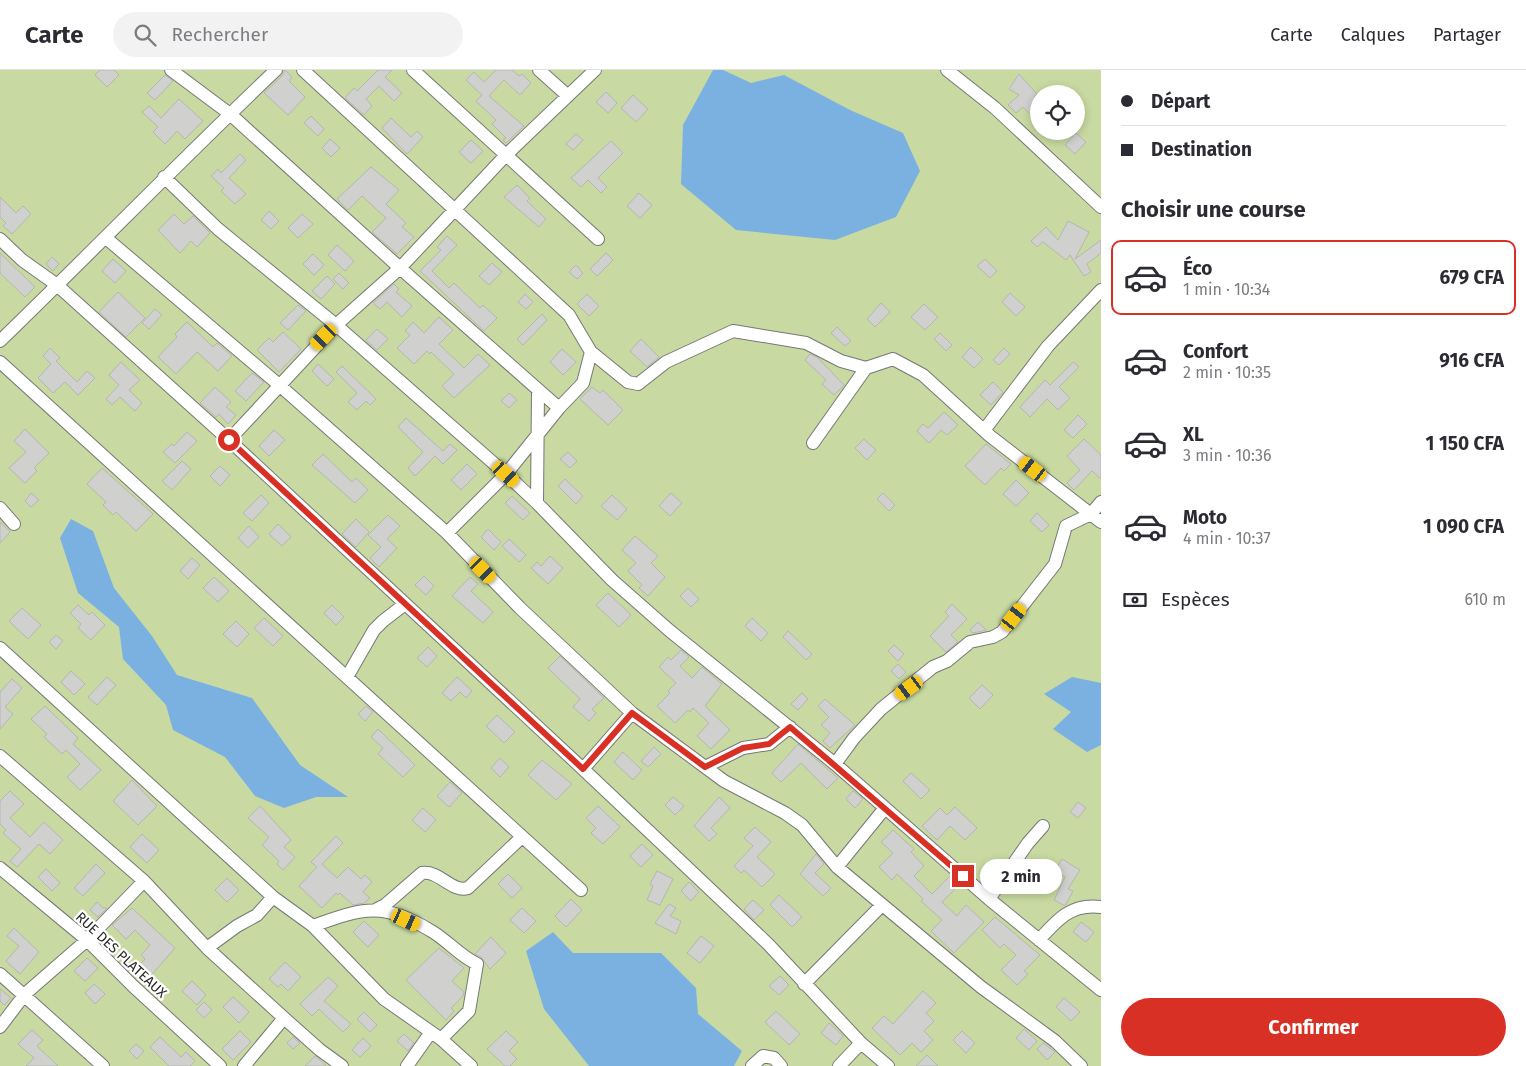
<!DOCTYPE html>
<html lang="fr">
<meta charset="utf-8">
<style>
body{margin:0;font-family:"Fira Sans",sans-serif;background:#f2f2f3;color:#2b2b33;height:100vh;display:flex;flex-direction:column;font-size:19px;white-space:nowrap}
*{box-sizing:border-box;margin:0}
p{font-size:16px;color:#7c7c81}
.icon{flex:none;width:28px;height:28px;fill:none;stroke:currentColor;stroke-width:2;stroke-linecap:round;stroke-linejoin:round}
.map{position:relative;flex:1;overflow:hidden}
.side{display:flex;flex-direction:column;background:#fff;width:425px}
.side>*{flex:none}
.top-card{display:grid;align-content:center;height:110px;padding:0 20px;background:#fff}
.fabs{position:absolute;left:1030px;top:15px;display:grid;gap:10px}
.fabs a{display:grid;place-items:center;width:55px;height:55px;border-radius:50%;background:#fff;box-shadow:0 2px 8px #0003;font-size:25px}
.end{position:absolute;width:22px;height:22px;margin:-11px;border:6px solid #d93025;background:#fff;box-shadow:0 0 0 2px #fff}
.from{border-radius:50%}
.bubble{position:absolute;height:35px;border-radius:18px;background:#fff;box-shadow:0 2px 8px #0003;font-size:16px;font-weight:700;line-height:35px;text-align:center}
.car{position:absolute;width:15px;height:30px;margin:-15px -8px;border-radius:6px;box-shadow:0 0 4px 1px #0007;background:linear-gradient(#f5c518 24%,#345 0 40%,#f5c518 0 76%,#345 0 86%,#f5c518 0)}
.top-card b{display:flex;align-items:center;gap:18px;height:48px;font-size:19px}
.top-card b+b{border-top:1px solid #e1e1e2}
.top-card i{width:12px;height:12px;background:#2b2b33}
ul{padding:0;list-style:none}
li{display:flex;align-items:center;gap:15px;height:75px;margin:0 10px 8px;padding:0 10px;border:2px solid transparent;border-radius:10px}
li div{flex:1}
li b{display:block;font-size:19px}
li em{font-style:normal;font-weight:700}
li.selected{border-color:#d93025}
li>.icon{width:45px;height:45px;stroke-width:1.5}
h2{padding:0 20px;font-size:22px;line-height:60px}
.pay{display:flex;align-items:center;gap:12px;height:55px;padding:0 20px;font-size:19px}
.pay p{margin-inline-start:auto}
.primary-button{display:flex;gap:10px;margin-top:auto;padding:10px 20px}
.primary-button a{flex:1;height:58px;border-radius:30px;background:#d93025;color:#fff;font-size:20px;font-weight:700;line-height:58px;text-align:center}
header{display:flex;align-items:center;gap:30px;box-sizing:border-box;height:70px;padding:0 25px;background:#fff;border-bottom:1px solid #e1e1e2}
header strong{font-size:24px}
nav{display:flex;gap:28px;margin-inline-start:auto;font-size:18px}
.search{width:350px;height:45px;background:#f2f2f3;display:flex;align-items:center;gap:12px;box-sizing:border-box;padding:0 18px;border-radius:28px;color:#7c7c81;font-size:19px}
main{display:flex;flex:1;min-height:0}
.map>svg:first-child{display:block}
.green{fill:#c8daa1;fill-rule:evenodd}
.water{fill:#7bb1e1}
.building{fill:#d0d1ce;stroke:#b5b6b3}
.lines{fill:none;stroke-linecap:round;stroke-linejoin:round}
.minor-casing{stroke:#777875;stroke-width:14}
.minor{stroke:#fff;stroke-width:12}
.route{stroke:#d93025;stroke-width:6}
.labels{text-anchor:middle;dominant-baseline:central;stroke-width:4.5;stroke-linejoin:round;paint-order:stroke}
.street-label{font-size:14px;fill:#282827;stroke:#fff}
</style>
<header>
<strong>Carte</strong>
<div class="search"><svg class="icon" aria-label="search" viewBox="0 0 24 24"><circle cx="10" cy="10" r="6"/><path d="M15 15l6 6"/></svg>Rechercher</div>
<nav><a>Carte</a><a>Calques</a><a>Partager</a></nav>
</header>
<main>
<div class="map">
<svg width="1101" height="996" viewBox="0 0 1101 996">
<rect width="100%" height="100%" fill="#f4f5f2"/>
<path class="green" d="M0,0H1101V996H0ZM1039,24H1076V61H1039Z"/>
<path class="water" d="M713,0H723L751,13L784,5L850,40L903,63L920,101L896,147L835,170L736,160L681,114L683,55Z
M71,449L93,461L114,518L152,566L177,605L252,628L300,695L348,727H316L284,738L255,726L225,687L173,660L166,635L123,589L119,557L78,523L60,468Z
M1072,607L1101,613V675L1087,682L1053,659L1071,642L1044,624Z
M553,862L573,883H661L696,918L698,944L742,981L734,996H589L544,939L526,881Z"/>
<path class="building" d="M100,0H114L119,5L107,17L95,5Z
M285,0L292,7L289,11L305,27L288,45L264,23L282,6Z
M378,0H392L385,7L402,23L394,31L379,16L366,29L372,36L364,45L345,28L354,18L357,21Z
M496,0H512L519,6L522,4L531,13L520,25L504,10L489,26L524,56L506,73L503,70L506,68L492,54L496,50L476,31L482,25L466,10L474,2L484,12Z
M1019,4L1037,24L1034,27L1039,32V53L1023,37L1016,43L1008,35L1019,25L1009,19Z
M165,5L173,11L155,30L147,23Z
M606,22L617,33L608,43L596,32Z
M633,25L648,39L636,52L621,38Z
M179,29L203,51L185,69L177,61L165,74L153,62L158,57L142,42L149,36L161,48Z
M311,46L324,59L318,66L304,53Z
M391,48L411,67L417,61L423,67L407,84L382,58Z
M1076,63L1086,72L1075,84L1065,75Z
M576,64L583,70L573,80L566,74Z
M330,69L340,78L331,87L322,78Z
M471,70L483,81L471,93L459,82Z
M611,71L623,83L598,108L607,117L601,123L588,110L581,117L571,108Z
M240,84L246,90L229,108L246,124L235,134L221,121L224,118L211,106L218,99L221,103Z
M371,97L399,120L386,134L406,153L402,157L414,167L397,184L372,162L386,148L362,126L348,140L337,129Z
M517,115L530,128L527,131L546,149L539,157L504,127Z
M639,123L652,135L640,148L627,136Z
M0,127L16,143L23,136L31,144L12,164L3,156L6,153L0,147Z
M269,141L279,151L271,159L261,150Z
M174,144L184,154L193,146L210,163L197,177L191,171L180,183L158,160Z
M302,144L313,154L298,168L288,158Z
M1068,151L1089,162L1075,189L1101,170V183L1087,194L1091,202L1084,206L1070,185L1066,190L1043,172L1037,177L1031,171L1046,157L1058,170Z
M447,166L457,175L432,201L449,218L454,213L480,238L483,235L497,248L484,261L420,201L441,180L437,177Z
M337,175L354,191L345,201L328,185Z
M0,183L35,217L25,227L0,203Z
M606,183L613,190L597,206L590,199Z
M313,184L324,195L314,205L303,194Z
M52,187L59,194L53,201L46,194Z
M113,189L126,201L115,213L102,201Z
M985,189L997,201L990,208L977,196Z
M492,193L502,202L489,215L479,206Z
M576,195L583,203L577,209L569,202Z
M339,203L349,213L343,219L333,209Z
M327,206L335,214L321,229L312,221Z
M394,214L399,219L396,222L412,236L402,247L387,232L380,239L373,233Z
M118,222L145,248L126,267L99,242Z
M1010,223L1025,237L1016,246L1002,232Z
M525,224L533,232L526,239L518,232Z
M587,224L599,236L589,246L577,234Z
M881,233L890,242L875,257L867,249Z
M924,234L938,247L925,260L911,247Z
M298,235L306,241L288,260L280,253Z
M155,239L162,245L149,259L142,253Z
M542,244L547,250L523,275L517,269Z
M439,247L453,260L439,274L464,298L478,284L490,295L454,328L442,316L454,304L431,282L429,284L427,281L414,294L397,278L410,265L405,261L413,252L424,263Z
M187,252L213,277L217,273L232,286L218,301L197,282L176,304L158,287L177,267L175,264Z
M837,257L851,271L845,276L831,263Z
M377,259L388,269L377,280L366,270Z
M283,262L301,279L279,302L257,280L269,268L273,272Z
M940,263L952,275L946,281L934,269Z
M641,269L659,287L647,297L630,281Z
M971,277L983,289L974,298L962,287Z
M50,278L60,288L56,291L77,312L87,301L95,308L78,325L65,312L53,323L38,308L51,294L43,286Z
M1004,278L1010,284L999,295L993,290Z
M562,279L576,292L563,305L550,292Z
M810,284L818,288L844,315L834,325L822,314L826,310L805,290Z
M121,292L140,310L129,320L142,333L135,341L120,327L112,335L106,329L119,315L109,305Z
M1073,292L1079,297L1059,317L1070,328L1058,340L1047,329L1030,347L1020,337L1045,310L1050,315Z
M318,294L334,309L327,316L312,301Z
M342,296L376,329L370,335L366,331L357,340L348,332L357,323L336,302Z
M252,303L264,312L246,331L235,321Z
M993,312L1003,322L991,335L980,325Z
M215,317L231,332L226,337L236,345L228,354L219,344L216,347L200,333Z
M592,317L600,323L603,320L623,340L608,355L580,329Z
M509,323L517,330L509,338L501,331Z
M944,342L958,355L947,365L941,360L929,373L917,361L923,354L928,358Z
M1078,345L1087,354L1073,368L1064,360Z
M406,348L443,381L450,374L457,380L443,394L435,386L415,406L408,398L423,382L398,357Z
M25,359L49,383L34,398L37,401L25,413L9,398L26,382L14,371Z
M274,360L285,370L269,386L259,376Z
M187,362L197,371L175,393L163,382L172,374L174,376Z
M864,369L876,380L867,390L855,378Z
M1084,369L1101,385V409L1092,401L1074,420L1067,413L1080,400L1067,386Z
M986,374L1011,394L1004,401L1001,398L985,415L965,396Z
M568,382L577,391L570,398L560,389Z
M323,384L352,412L356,408L368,420L355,433L312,395Z
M182,391L191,399L172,420L162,411Z
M467,394L477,404L461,420L451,410Z
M220,396L230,405L220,416L210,406Z
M102,398L153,444L136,461L116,442L113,445L103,435L106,432L87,414Z
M565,409L583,426L576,434L558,416Z
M1016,410L1029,423L1016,436L1003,424Z
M31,423L39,430L31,437L25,431Z
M671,423L682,433L670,446L659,436Z
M883,423L895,435L889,441L877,429Z
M261,425L269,433L252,451L243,443Z
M612,425L627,439L617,450L601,436Z
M512,426L530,443L523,450L505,433Z
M1037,443L1049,455L1042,462L1030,451Z
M388,445L400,456L387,469L397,478L379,497L370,488L381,477L368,465Z
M356,449L369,462L356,477L342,464Z
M0,452L10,462L0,473Z
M278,454L291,467L282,476L269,464Z
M249,456L259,467L248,478L238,468Z
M488,459L501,472L494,480L481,467Z
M635,466L658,486L651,493L665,507L648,526L639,518L642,515L628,501L636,493L622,480Z
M509,469L526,485L519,492L502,476Z
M550,486L563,498L548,514L531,498L537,492L541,496Z
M192,488L200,495L188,509L180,501Z
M424,506L434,516L426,525L415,515Z
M214,507L229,521L218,532L203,518Z
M470,507L478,514L471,521L493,542L483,553L452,526Z
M688,518L699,529L691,537L680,526Z
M608,523L631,545L619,557L596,535Z
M952,534L967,549L951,565L958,572L946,582L930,566L949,546L945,542Z
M78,535L89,545L92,542L105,555L91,570L78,558L81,554L70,543Z
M332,535L344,547L336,555L324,543Z
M22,538L41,555L28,569L9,551Z
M264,548L283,566L273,576L254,558Z
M752,548L768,563L761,571L745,556Z
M236,551L249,564L237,577L223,564Z
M978,552L986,560L973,563L970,560Z
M788,561L812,584L806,590L783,567Z
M56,565L63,571L56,579L49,572Z
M894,575L904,584L898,591L888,581Z
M428,577L437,586L427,597L417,588Z
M681,580L689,587L680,596L692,608L702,597L722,614L705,636L730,660L711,679L697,666L709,653L693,638L690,642L688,640L675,653L657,636L670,623L668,621L676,613L659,597L668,587L671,590Z
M560,586L604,628L592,639L596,643L589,651L573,637L580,629L548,598Z
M898,594L906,602L899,609L891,601Z
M71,601L85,614L74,625L61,612Z
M107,607L116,615L97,635L88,627Z
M457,607L472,621L466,628L460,622L451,631L442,623Z
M12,609L22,618L5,637L13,644L0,659V622Z
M982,615L993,625L980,639L969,628Z
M802,623L808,629L798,640L791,634Z
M825,629L855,655L830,678L823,671L830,663L821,655L829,647L818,636Z
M45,636L78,668L73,674L101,700L80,720L67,707L80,694L66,680L62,684L44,667L47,664L31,649Z
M366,636L373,642L365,651L358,644Z
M497,645L515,662L504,673L486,656Z
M378,659L415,695L403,707L378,684L383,678L371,667Z
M798,674L838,708L827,719L801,693L781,712L772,703Z
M654,677L661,684L648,697L641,691Z
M623,682L642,700L633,710L614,692Z
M500,688L509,697L500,707L491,698Z
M542,690L572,714L556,730L528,705Z
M911,703L930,720L921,729L903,711Z
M132,710L157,736L138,755L113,731Z
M450,712L462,723L449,737L437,726Z
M10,721L24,734L10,748L30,767L44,752L63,770L50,784L39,774L17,797L10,791L21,779L3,763L6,760L0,754V731Z
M853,721L863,729L855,738L846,729Z
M673,727L684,736L675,745L665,735Z
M719,727L730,738L711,758L717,764L709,771L694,756Z
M1078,732L1086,738L1078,748L1070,742Z
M260,736L291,770L284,777L295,787L283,800L277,794L279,791L262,775L269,767L248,748Z
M598,736L620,757L603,774L591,763L596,758L586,748Z
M955,737L977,758L965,770L950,756L937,770L922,756L940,738L947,745Z
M423,738L436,750L425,762L412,750Z
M755,757L771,772L757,787L775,804L762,817L744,800L741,803L734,796L753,776L744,768Z
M893,760L914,779L911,782L924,796L914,806L932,824L950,806L960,814L942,832L957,846L966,835L984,852L954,883L931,861L942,850L921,831L923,829L897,804L892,810L879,797L893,783L881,772Z
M142,764L159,780L147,793L130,777Z
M336,766L343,773L322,794L337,808L348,797L361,809L365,805L372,812L363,822L370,828L364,833L353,835L340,823L338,825L336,823L322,838L299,816L317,797L311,792Z
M642,774L653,785L641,797L630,786Z
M816,784L824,794L815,803L831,818L823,826L800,804Z
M1062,789L1080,800L1068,819L1073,821L1065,836L1054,830L1065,807L1055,801Z
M96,794L105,803L83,826L74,818Z
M46,799L60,813L52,821L38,807Z
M657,801L673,809L660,835L647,830L653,816L650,814Z
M508,804L522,818L512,828L498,814Z
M227,808L239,820L227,832L215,820Z
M689,812L699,822L691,831L681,821Z
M779,825L802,847L792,857L770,835Z
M571,829L582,840L566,857L555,846Z
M753,830L764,840L754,850L744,839Z
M97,832L103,838H107L98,847L90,840Z
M669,834L676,838L670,846L681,851L676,864L655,853Z
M132,838L175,878L148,909L137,898L145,889L141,885L150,875L135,860L126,869L112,855Z
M522,838L536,851L524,863L510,850Z
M995,847L1040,885L1024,901L1028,904L1017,915L1001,900L1016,885L1004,874L1000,878L982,860Z
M364,851L379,865L368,877L353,862Z
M1081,852L1094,862L1086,872L1073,862Z
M14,858L39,882L20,904L6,891L19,876L7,866Z
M701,866L714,876L700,893L687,883Z
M491,867L506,883L490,899L481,887L475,884Z
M439,878L464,898L452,911L464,922L463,926L451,938L454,941L446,950L406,910Z
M87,888L98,898L85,911L74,901Z
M285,892L301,907L288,921L281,914L278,917L269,909Z
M780,906L789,915L779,925L769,916Z
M328,907L338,916L324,931L351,954L343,962L319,939L312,946L300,934Z
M192,911L206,925L197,935L182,921Z
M94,914L105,924L95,934L85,923Z
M0,919L11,928L4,935L0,931Z
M923,921L936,933L926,943L934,951L924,961L933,970L921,982L912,973L900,985L872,958L884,946L893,954Z
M233,927L249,942L239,953L223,937Z
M1064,928L1080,942L1071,951L1056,937Z
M204,932L212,940L204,948L196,940Z
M776,941L800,964L789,975L765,952Z
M364,942L377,955L370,962L357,949Z
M829,953L843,966L836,975L821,963Z
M1024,959L1037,971L1029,980L1016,968Z
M32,960L43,970L37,976L58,996H26L34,988L18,974Z
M240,961L251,972L233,990L222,979Z
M506,961L518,972L509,981L517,989L510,996H505L487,979Z
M962,961L975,973L966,983L953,970Z
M404,964L414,973L408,981L397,971Z
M160,967L181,987L186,982L195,991L190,996H169L150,977Z
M293,967L300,973L293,979L287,973Z
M363,968L371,976L360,987L352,980Z
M1043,973L1055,982L1047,990L1037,979Z
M136,974L144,981L137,989L129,981Z
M927,985L938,996H916Z
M315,986L320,990L326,996H305Z"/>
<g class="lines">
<g class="minor-casing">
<path id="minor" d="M171,0L230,44L400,198L559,338
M303,0L569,245L591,282L628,312L638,314L666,292L733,261L806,273L841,291L866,298
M413,0L598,169
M539,0L568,26
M947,0L995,38L1101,137
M164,107L218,159L336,255L506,404L537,433L612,510L670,561L835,694L989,829L1101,920
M106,168L278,314L447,463L520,538L632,643L724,711L785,743L802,755L837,797L981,917L1055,971L1081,996
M0,169L22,190L57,215L229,370L583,699L768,874L861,973L888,996
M0,271C93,181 182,89 276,0
M0,292L581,820
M985,359L1048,276L1101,220
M229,370L336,255L400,198L506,85L595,0
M813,373L866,298L893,289L923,305L990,366L1101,452
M537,433L538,320
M0,438L14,454
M447,463L506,404L559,338L583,313L591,282
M0,578L273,827L313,856L384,929L441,969L471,996
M347,607L374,560L383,551L405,534
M0,686L144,811L207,878L284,948L320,980L342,996
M835,694L854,668L881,639L933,597L947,591L970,572L993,567L1002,562L1055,494L1066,456L1091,444L1101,432
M705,697L743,678L769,674L790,657
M583,699L632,643
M837,797L885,738
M0,798L87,870L133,916L220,996
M989,829L1028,773L1043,756
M377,839L385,835L422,803C439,800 452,823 468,818L522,767
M313,856C364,837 384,832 433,862C449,872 460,886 477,894L469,941L441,969
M1039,870C1057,850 1071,833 1101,837
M207,878L237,856L257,845L273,827
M0,904L103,996
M804,914L882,835
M0,957L25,924L87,870L144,811
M244,996L284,948
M407,996L431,962
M752,996L763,986L774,988L781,996
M839,996L861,973"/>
</g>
<use href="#minor" class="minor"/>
</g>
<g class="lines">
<path class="route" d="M229,370L583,699L632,643L705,697L743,678L769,674L790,657L963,806"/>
</g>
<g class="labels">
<g class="street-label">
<text transform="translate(121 885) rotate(43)">RUE DES PLATEAUX</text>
</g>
</g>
</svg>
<div class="fabs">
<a><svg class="icon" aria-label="locate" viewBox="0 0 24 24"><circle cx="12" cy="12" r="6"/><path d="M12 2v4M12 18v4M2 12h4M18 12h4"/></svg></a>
</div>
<i class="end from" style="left:229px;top:370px"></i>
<i class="end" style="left:963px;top:806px"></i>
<div class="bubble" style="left:980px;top:789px;width:82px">2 min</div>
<i class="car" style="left:324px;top:267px;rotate:224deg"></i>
<i class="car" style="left:1033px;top:399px;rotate:307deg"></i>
<i class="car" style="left:506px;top:404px;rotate:132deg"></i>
<i class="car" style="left:483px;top:500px;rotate:136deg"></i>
<i class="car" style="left:1014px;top:547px;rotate:38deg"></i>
<i class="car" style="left:909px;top:618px;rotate:234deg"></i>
<i class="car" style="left:406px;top:850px;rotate:115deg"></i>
</div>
<section class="side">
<div class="top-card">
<b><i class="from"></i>Départ</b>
<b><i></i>Destination</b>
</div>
<h2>Choisir une course</h2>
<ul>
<li class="selected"><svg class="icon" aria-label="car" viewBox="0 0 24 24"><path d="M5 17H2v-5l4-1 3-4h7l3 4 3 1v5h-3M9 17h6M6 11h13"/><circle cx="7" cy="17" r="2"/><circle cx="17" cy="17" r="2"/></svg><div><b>Éco</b><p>1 min · 10:34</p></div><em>679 CFA</em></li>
<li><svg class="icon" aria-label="car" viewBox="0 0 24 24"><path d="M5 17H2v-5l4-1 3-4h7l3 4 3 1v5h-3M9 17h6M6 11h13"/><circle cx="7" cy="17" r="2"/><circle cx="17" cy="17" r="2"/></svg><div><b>Confort</b><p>2 min · 10:35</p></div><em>916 CFA</em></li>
<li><svg class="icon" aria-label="car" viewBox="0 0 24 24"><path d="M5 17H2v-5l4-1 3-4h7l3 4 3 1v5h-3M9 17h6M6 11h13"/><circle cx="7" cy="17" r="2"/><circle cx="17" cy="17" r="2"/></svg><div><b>XL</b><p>3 min · 10:36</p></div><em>1 150 CFA</em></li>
<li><svg class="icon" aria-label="car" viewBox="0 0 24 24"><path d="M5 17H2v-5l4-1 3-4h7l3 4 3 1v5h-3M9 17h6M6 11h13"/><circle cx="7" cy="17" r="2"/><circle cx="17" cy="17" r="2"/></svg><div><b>Moto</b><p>4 min · 10:37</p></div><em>1 090 CFA</em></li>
</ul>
<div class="pay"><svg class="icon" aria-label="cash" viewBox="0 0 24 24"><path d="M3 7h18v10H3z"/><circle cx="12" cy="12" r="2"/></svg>Espèces<p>610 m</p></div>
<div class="primary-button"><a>Confirmer</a></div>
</section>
</main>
